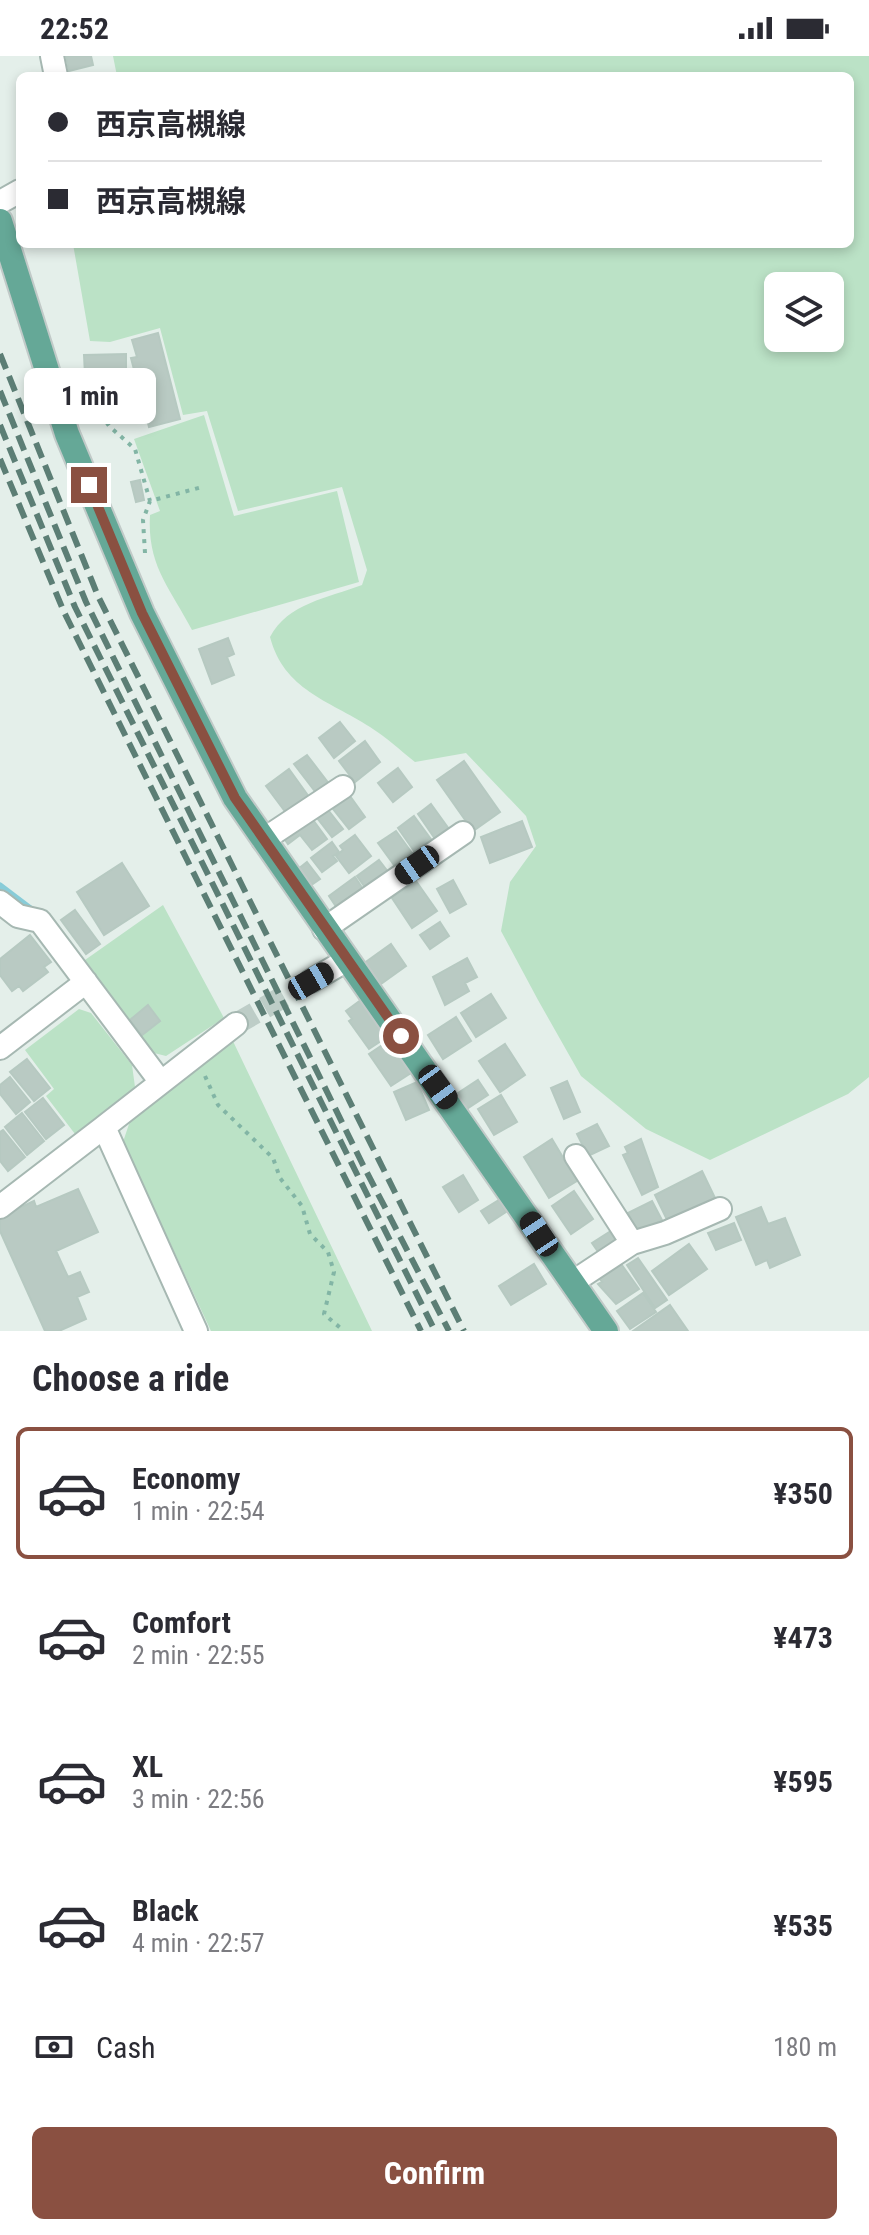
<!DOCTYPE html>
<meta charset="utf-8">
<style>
body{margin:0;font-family:"Roboto Condensed","Noto Sans JP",sans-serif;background:#f2f2f3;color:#2b2b33;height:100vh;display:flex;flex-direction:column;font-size:30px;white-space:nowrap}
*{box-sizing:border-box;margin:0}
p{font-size:26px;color:#7c7c81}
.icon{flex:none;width:44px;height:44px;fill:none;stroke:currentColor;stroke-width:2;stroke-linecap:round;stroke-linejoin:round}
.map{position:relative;height:1275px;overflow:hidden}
.panel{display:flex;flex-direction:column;background:#fff;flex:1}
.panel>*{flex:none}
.guide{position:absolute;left:16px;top:16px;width:838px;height:176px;border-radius:12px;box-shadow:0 4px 12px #0003;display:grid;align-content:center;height:176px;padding:0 32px;background:#fff}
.tools{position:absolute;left:764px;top:216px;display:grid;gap:16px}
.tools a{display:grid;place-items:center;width:80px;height:80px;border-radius:12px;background:#fff;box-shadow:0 4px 12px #0003;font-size:40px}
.end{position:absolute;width:36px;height:36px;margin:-18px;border:10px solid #8a5041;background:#fff;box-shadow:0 0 0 4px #fff}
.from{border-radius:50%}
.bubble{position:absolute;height:56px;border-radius:12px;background:#fff;box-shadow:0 4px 12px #0003;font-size:26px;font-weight:700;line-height:56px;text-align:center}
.car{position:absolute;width:24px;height:48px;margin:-24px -12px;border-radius:10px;box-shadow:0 0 6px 2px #0007;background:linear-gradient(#222 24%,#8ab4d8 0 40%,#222 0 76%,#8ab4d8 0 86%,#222 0)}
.guide b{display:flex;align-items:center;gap:28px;height:76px;font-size:30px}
.guide b+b{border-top:2px solid #e1e1e2}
.guide i{width:20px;height:20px;background:#2b2b33}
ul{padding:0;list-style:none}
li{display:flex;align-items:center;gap:24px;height:132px;margin:0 16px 12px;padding:0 16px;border:4px solid transparent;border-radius:12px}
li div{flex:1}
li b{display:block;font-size:30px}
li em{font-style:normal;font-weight:700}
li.selected{border-color:#8a5041}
li>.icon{width:72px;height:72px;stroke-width:1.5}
h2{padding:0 32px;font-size:36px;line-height:96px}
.pay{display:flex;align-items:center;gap:20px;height:88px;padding:0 32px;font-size:30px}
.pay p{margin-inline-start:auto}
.primary-button{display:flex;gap:16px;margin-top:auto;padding:16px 32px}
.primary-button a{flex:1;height:92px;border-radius:12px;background:#8a5041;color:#fff;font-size:32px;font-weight:700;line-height:92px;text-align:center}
.status{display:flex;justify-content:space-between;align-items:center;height:56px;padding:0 40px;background:#fff;direction:ltr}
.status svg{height:22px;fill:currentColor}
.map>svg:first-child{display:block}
.green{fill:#bbe2c6;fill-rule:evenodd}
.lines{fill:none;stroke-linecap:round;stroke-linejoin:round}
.stream{stroke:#88ccd8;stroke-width:7}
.building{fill:#b9cac3;stroke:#b6c9c1;stroke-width:2}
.street-tunnel{stroke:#bdcdc7;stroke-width:22;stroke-dasharray:22 11;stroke-linecap:butt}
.street-casing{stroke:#a6b8b2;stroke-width:26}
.primary-casing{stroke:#c1cac8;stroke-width:28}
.path{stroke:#82b5a5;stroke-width:4;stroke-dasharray:4 6;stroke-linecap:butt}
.street{stroke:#fff;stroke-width:22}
.primary{stroke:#65a897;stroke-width:24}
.rail{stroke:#5c7e75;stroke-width:6;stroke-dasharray:16 8;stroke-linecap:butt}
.route{stroke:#8a5041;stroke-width:10}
</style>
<div class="status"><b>22:52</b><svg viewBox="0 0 49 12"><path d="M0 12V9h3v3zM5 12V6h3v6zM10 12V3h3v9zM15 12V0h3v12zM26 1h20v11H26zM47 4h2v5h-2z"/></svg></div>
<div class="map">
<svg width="869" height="1275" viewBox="0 0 869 1275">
<rect width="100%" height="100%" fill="#e4efea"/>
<path class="green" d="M113,0H869V1021L848,1038L710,1104L646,1073L581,1020L538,944L501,875L510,826L536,790L526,760L466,697L415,706C400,694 386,681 370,671C328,644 284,634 270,581C288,547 328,542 362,529L367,514L342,431L238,455L207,355L183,359L160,272L110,286L90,285L73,188H850V20H117ZM830,230V282H778V230Z
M204,359L234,460L337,435L359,526L192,574C170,532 147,510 150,459L160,455L134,383Z
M163,849L224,962L166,1000L154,997L85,904Z
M79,953L91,957L132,1009L135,1031L75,1078L46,1040L54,1033L25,994Z
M231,981L372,1275H211L123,1086L130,1065Z"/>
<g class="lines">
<path class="stream" d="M0,830L33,855"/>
</g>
<path class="building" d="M66,0H91L93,9L69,15Z
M158,277L180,363L149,371L143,348L136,350L130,326L137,325L131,302L137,301L132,284Z
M126,298V318L85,319L84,299Z
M140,424L144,444L136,446L131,426Z
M228,582L234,598L227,601L234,619L212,628L199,593Z
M340,666L355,685L334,702L319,682Z
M365,685L380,706L355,726L339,705Z
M307,699L333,733L320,742L294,708Z
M464,705L500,756L473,775L437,724Z
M398,712L412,731L393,746L378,727Z
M289,713L312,745L290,762L266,730Z
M350,740L365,761L349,773L333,753Z
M431,748L454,780L440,790L418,758Z
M325,750L343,773L332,781L314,758Z
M308,757L327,783L312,794L300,779L288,788L281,778Z
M414,760L436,790L419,802L398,772Z
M522,765L532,791L490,807L481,781Z
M396,775L417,804L399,816L378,787Z
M355,779L371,800L349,817L336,800L343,794L340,790Z
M332,786L339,796L333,800L337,805L322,816L311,802Z
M379,804L392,821L369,837L357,820Z
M307,806L320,823L310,830L297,814Z
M122,807L149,850L104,879L77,836Z
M355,821L367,839L341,858L329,840Z
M453,824L466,848L450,857L437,833Z
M416,825L437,855L412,872L392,842Z
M75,854L100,888L86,898L61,864Z
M440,866L449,880L430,893L420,879Z
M30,879L51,906L44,911L48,916L23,935L19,930L12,935L0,919V903Z
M391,888L406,910L378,930L363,908Z
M467,902L477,921L465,927L469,935L445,949L433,921Z
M491,938L506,962L476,981L461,957Z
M361,944L387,981L369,993L349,965L352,963L346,955Z
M148,949L160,965L142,979L130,964Z
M456,961L471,985L443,1003L428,979Z
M390,984L411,1017L391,1030L369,998Z
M505,988L525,1019L500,1036L479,1005Z
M27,1003L50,1032L34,1045L10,1016Z
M10,1021L30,1046L16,1058L0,1038V1029Z
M478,1024L488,1039L465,1054L455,1039Z
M567,1025L580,1056L564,1063L551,1032Z
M417,1026L429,1054L406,1064L394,1036Z
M501,1039L517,1066L494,1079L478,1053Z
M43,1042L64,1069L46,1083L25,1056Z
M22,1057L44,1085L27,1099L5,1071Z
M597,1068L609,1090L588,1100L577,1078Z
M3,1074L25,1101L8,1115L0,1105V1076Z
M552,1083L577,1125L549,1142L524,1101Z
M641,1083L658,1131L642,1139L623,1099L628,1097L625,1091Z
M702,1115L716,1144L669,1168L655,1139Z
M463,1119L478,1144L459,1156L443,1131Z
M78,1133L98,1176L56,1195L68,1221L80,1216L89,1236L77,1241L86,1263L59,1275H45L0,1175V1161L34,1145L36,1151Z
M574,1135L593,1163L571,1178L552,1150Z
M499,1144L506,1156L489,1167L481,1155Z
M652,1145L662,1164L638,1176L628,1157Z
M761,1151L768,1168L785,1162L800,1199L770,1212L767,1204L756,1209L736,1161Z
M734,1167L741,1184L716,1194L708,1177Z
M611,1175L619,1189L601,1200L592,1187Z
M689,1188L707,1213L669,1239L652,1215Z
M638,1202L667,1244L655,1252L627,1209Z
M619,1205L639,1233L616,1248L598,1228L602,1226L597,1219Z
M534,1208L546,1228L511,1249L499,1230Z
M643,1237L656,1256L630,1273L617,1255Z
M670,1249L688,1275H633Z"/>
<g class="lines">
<path class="street-tunnel" d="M236,968L311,925"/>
<g class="street-casing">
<path id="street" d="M52,0L56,20
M0,146L20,135
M263,784L343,731
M0,846L18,860L40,865L160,1025
M324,873L463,777
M311,925L347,904
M0,992L86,926
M576,1100L632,1187
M0,1151L104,1071
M573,1226L632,1187L665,1177L720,1153
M196,1275L104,1071L236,968"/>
</g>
<g class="primary-casing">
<path id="primary" d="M0,165L67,378L142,557L235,742L606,1275"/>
</g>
<path class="path" d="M74,316L109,370L135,393L150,445
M145,497L143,464L150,445L202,431
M205,1020L218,1049L273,1102L280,1122L302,1150L310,1178L328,1196L334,1216L324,1258L344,1275"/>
<use href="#street" class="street"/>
<use href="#primary" class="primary"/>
<path class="rail" d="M0,298L98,540L464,1275
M0,335L86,546L363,1109L449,1275
M0,369L75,551L435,1275
M0,403L64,556L421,1275"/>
</g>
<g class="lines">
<path class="route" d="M89,429L142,557L235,742L401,980"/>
</g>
</svg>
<div class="tools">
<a><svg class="icon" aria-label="layers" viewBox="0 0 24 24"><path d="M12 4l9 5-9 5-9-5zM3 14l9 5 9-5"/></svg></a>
</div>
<i class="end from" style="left:401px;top:980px"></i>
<i class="end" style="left:89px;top:429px"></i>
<div class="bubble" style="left:24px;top:312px;width:132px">1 min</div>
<i class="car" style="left:417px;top:809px;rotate:235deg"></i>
<i class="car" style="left:311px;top:925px;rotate:60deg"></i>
<i class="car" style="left:438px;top:1031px;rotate:144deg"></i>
<i class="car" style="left:539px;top:1178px;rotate:326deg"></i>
<div class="guide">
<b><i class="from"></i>西京高槻線</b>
<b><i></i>西京高槻線</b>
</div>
</div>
<section class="panel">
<h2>Choose a ride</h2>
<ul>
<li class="selected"><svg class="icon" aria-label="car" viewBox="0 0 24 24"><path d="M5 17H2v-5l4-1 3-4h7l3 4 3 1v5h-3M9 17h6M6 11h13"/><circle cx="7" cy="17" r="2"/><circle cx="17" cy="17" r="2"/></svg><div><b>Economy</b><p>1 min · 22:54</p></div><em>¥350</em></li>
<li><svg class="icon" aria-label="car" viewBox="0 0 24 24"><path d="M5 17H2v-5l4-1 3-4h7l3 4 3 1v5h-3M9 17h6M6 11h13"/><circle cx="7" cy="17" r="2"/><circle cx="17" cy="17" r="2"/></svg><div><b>Comfort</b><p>2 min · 22:55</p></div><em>¥473</em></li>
<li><svg class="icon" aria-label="car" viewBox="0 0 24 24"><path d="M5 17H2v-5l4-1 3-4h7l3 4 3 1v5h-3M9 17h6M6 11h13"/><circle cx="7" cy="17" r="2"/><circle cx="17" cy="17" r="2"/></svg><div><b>XL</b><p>3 min · 22:56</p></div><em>¥595</em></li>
<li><svg class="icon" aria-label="car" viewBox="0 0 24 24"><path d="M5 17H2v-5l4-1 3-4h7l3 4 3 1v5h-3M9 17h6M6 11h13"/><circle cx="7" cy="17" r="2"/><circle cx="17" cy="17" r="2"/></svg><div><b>Black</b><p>4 min · 22:57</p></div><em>¥535</em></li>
</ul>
<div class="pay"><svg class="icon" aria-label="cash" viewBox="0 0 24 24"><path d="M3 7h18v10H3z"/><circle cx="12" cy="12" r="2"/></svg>Cash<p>180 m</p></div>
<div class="primary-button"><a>Confirm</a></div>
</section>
